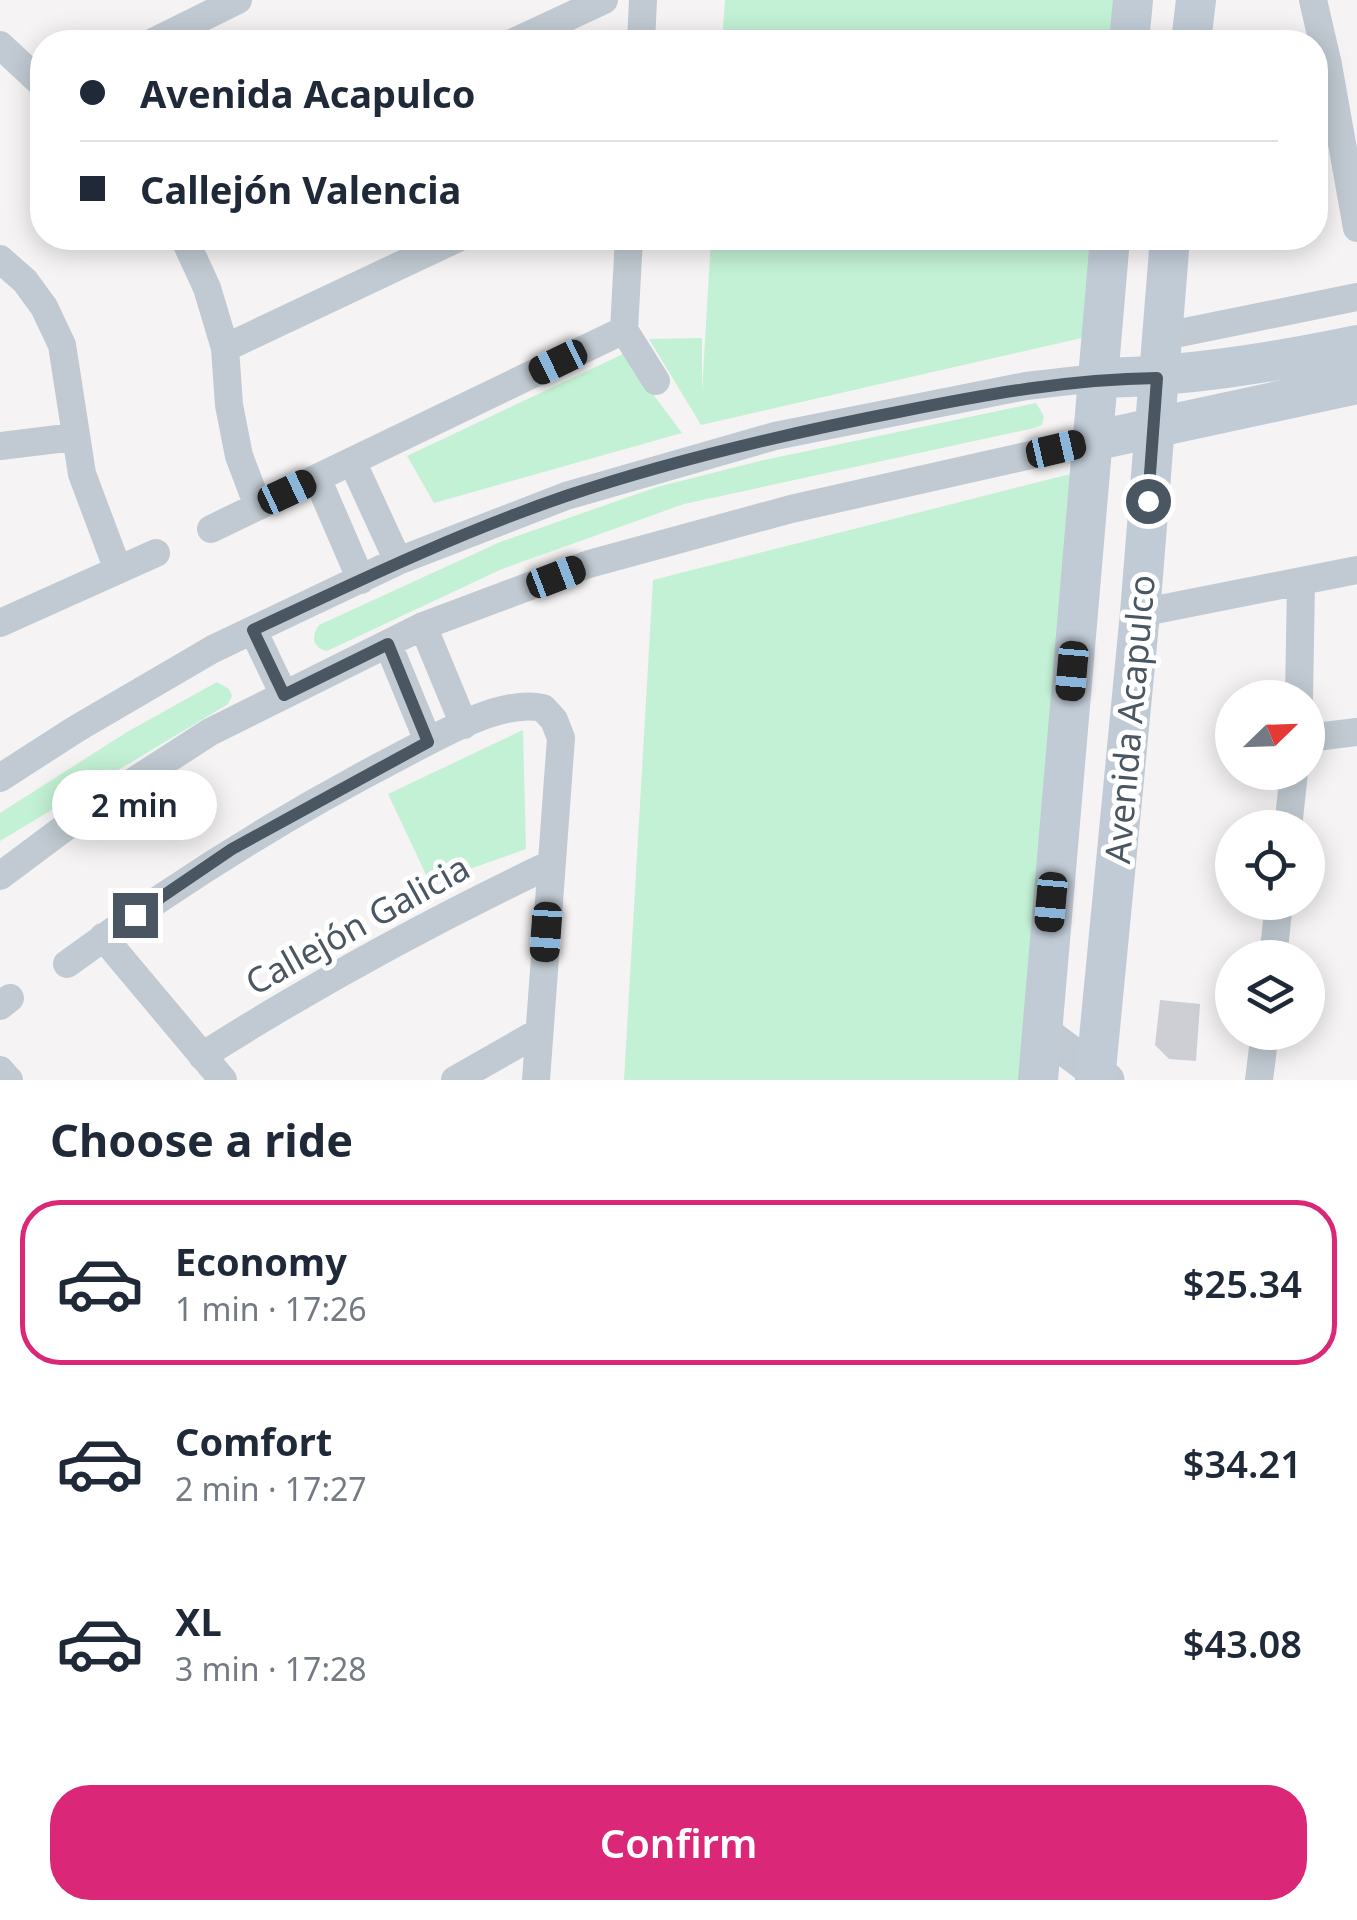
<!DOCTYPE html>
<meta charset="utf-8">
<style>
body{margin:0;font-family:"Noto Sans",sans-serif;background:#f6f6f7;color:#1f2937;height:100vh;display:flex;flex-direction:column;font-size:38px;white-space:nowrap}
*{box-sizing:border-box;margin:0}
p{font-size:32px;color:#747a83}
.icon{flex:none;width:55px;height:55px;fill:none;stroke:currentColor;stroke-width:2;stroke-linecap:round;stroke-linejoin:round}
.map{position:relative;height:1080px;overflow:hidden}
.panel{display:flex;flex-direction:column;background:#fff;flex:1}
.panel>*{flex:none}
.banner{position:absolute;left:30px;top:30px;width:1298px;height:220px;border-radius:40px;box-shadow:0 5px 25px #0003;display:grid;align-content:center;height:220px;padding:0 50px;background:#fff}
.needle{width:65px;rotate:67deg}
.buttons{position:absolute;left:1215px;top:680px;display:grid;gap:20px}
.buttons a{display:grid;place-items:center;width:110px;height:110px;border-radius:50%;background:#fff;box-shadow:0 5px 25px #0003;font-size:50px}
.end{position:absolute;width:45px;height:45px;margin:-22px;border:12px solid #4a5661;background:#fff;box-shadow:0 0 0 5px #fff}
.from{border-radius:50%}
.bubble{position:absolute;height:70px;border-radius:35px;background:#fff;box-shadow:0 5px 25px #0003;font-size:32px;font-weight:600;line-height:70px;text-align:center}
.car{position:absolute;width:30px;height:60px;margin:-30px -15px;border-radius:12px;box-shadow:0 0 8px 2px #0007;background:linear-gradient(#222 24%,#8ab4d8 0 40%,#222 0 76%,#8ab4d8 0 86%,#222 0)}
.banner b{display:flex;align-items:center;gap:35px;height:95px;font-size:38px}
.banner b+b{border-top:2px solid #e0e1e3}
.banner i{width:25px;height:25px;background:#1f2937}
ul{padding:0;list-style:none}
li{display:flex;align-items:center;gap:30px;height:165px;margin:0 20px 15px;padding:0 30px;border:5px solid transparent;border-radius:40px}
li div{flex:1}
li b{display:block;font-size:38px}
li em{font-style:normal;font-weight:600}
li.active{border-color:#db2777}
li>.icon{width:90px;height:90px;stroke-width:1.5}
h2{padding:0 50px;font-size:45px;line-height:120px}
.button{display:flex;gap:20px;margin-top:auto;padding:20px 50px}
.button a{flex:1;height:115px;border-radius:40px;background:#db2777;color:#fff;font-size:40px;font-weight:600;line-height:115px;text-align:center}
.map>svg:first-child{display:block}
.green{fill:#c3f1d5}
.building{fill:#cdcfd5}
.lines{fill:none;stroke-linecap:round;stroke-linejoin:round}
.minor{stroke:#c1cad2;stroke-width:28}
.tertiary{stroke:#c1cad2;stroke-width:35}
.secondary{stroke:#c1cbd6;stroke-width:40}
.route{stroke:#4a5661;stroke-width:12}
.labels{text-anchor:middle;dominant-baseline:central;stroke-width:10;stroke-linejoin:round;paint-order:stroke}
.street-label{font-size:35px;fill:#4a5661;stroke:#fff}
</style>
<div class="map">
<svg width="1357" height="1080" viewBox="0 0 1357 1080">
<rect width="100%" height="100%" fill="#f5f3f3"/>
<path class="green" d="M725,0H1141L1137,42H722Z
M711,238H1118L1108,332L701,425L649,339L702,338V393Z
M623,354L682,433L434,503L407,456Z
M1036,403L1044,416L1042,425L1034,428L684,504L502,569L327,651C312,648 311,636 319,625L500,542L657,487L760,461Z
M1090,469L1022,1080H624L653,580Z
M217,682L229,689L232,696L228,704L0,841V813L127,732Z
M523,730L526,849L430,883L388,794Z"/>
<path class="building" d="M1160,1000L1200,1004L1196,1061L1169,1059L1155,1045Z"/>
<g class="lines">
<path class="minor" d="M1313,0L1328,65L1357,228
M153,42L238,0
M514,42L604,0
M641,42L643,0
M0,45L42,84
M184,238L207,288L225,348L229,405L239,456L258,506
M0,259L25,281L44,307L62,345L82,474L118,570
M624,330L629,238
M624,330L656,381
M1160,337L1357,297
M225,348L458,238
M0,446L74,437
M352,461L398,561
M317,478L361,580
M211,529L624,330
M1140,613L1357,570
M0,623L156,553
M423,626L464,725
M253,630L284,695
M388,644L428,741
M1299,698L1301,582
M1308,738L1357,732
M0,778L76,729L213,649L398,561L566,496L775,436L1026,386L1096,378
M1288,828L1294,772
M0,876L83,814L210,732L423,626L589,564L791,509L1093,441
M103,937L223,1080
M1273,958L1279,902
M67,964C173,886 282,817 400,756C437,737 501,698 543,708L554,720L561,738L536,1080
M0,1006L10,998
M202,1056C317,983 427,923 551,864
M0,1070L9,1080
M455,1080L539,1032
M1259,1080L1265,1032"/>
<path class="tertiary" d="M1044,1033L1107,1080"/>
<path class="secondary" d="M1129,42L1133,0
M1191,42L1196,0
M1096,378C1184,377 1271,363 1357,345
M1093,441L1357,384
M1038,1080L1110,238
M1095,1080L1140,613L1170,238"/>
</g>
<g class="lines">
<path class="route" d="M135,915L232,849L428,742L388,644L284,695L253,630C356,582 458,533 566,496C676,459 789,433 903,411C988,394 1070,379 1157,378L1148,501"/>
</g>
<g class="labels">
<g class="street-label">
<text transform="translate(1129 719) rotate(-85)">Avenida Acapulco</text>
<text transform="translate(357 924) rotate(-29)">Callejón Galicia</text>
</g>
</g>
</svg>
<div class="buttons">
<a><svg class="needle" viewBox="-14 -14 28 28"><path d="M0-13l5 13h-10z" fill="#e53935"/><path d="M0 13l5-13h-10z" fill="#747a83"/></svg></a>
<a><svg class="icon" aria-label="locate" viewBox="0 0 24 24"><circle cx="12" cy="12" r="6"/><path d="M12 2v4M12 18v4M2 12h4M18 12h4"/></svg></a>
<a><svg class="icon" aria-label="layers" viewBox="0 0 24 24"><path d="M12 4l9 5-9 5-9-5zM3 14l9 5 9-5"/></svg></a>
</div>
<i class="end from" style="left:1148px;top:501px"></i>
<i class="end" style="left:135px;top:915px"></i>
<div class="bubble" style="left:52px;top:770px;width:165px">2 min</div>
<i class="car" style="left:558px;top:362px;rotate:244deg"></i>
<i class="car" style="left:1056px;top:449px;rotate:77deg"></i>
<i class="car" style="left:287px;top:492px;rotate:65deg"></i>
<i class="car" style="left:556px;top:577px;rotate:69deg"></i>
<i class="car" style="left:1072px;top:671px;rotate:185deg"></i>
<i class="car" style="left:1051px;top:902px;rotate:185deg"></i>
<i class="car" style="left:546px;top:932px;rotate:184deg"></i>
<div class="banner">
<b><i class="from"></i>Avenida Acapulco</b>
<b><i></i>Callejón Valencia</b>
</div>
</div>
<section class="panel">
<h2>Choose a ride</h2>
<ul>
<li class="active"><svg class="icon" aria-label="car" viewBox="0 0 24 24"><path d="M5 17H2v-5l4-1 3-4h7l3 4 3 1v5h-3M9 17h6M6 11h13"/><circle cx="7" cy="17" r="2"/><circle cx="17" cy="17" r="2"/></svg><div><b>Economy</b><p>1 min · 17:26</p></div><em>$25.34</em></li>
<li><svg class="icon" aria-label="car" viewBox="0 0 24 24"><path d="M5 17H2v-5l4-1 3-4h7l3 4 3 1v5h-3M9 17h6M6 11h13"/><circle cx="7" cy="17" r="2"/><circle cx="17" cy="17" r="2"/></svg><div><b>Comfort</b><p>2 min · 17:27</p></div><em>$34.21</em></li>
<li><svg class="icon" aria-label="car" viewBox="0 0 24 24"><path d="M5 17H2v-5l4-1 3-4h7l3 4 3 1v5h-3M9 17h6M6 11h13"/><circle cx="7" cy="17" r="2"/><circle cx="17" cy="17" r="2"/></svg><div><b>XL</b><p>3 min · 17:28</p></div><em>$43.08</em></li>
</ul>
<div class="button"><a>Confirm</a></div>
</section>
